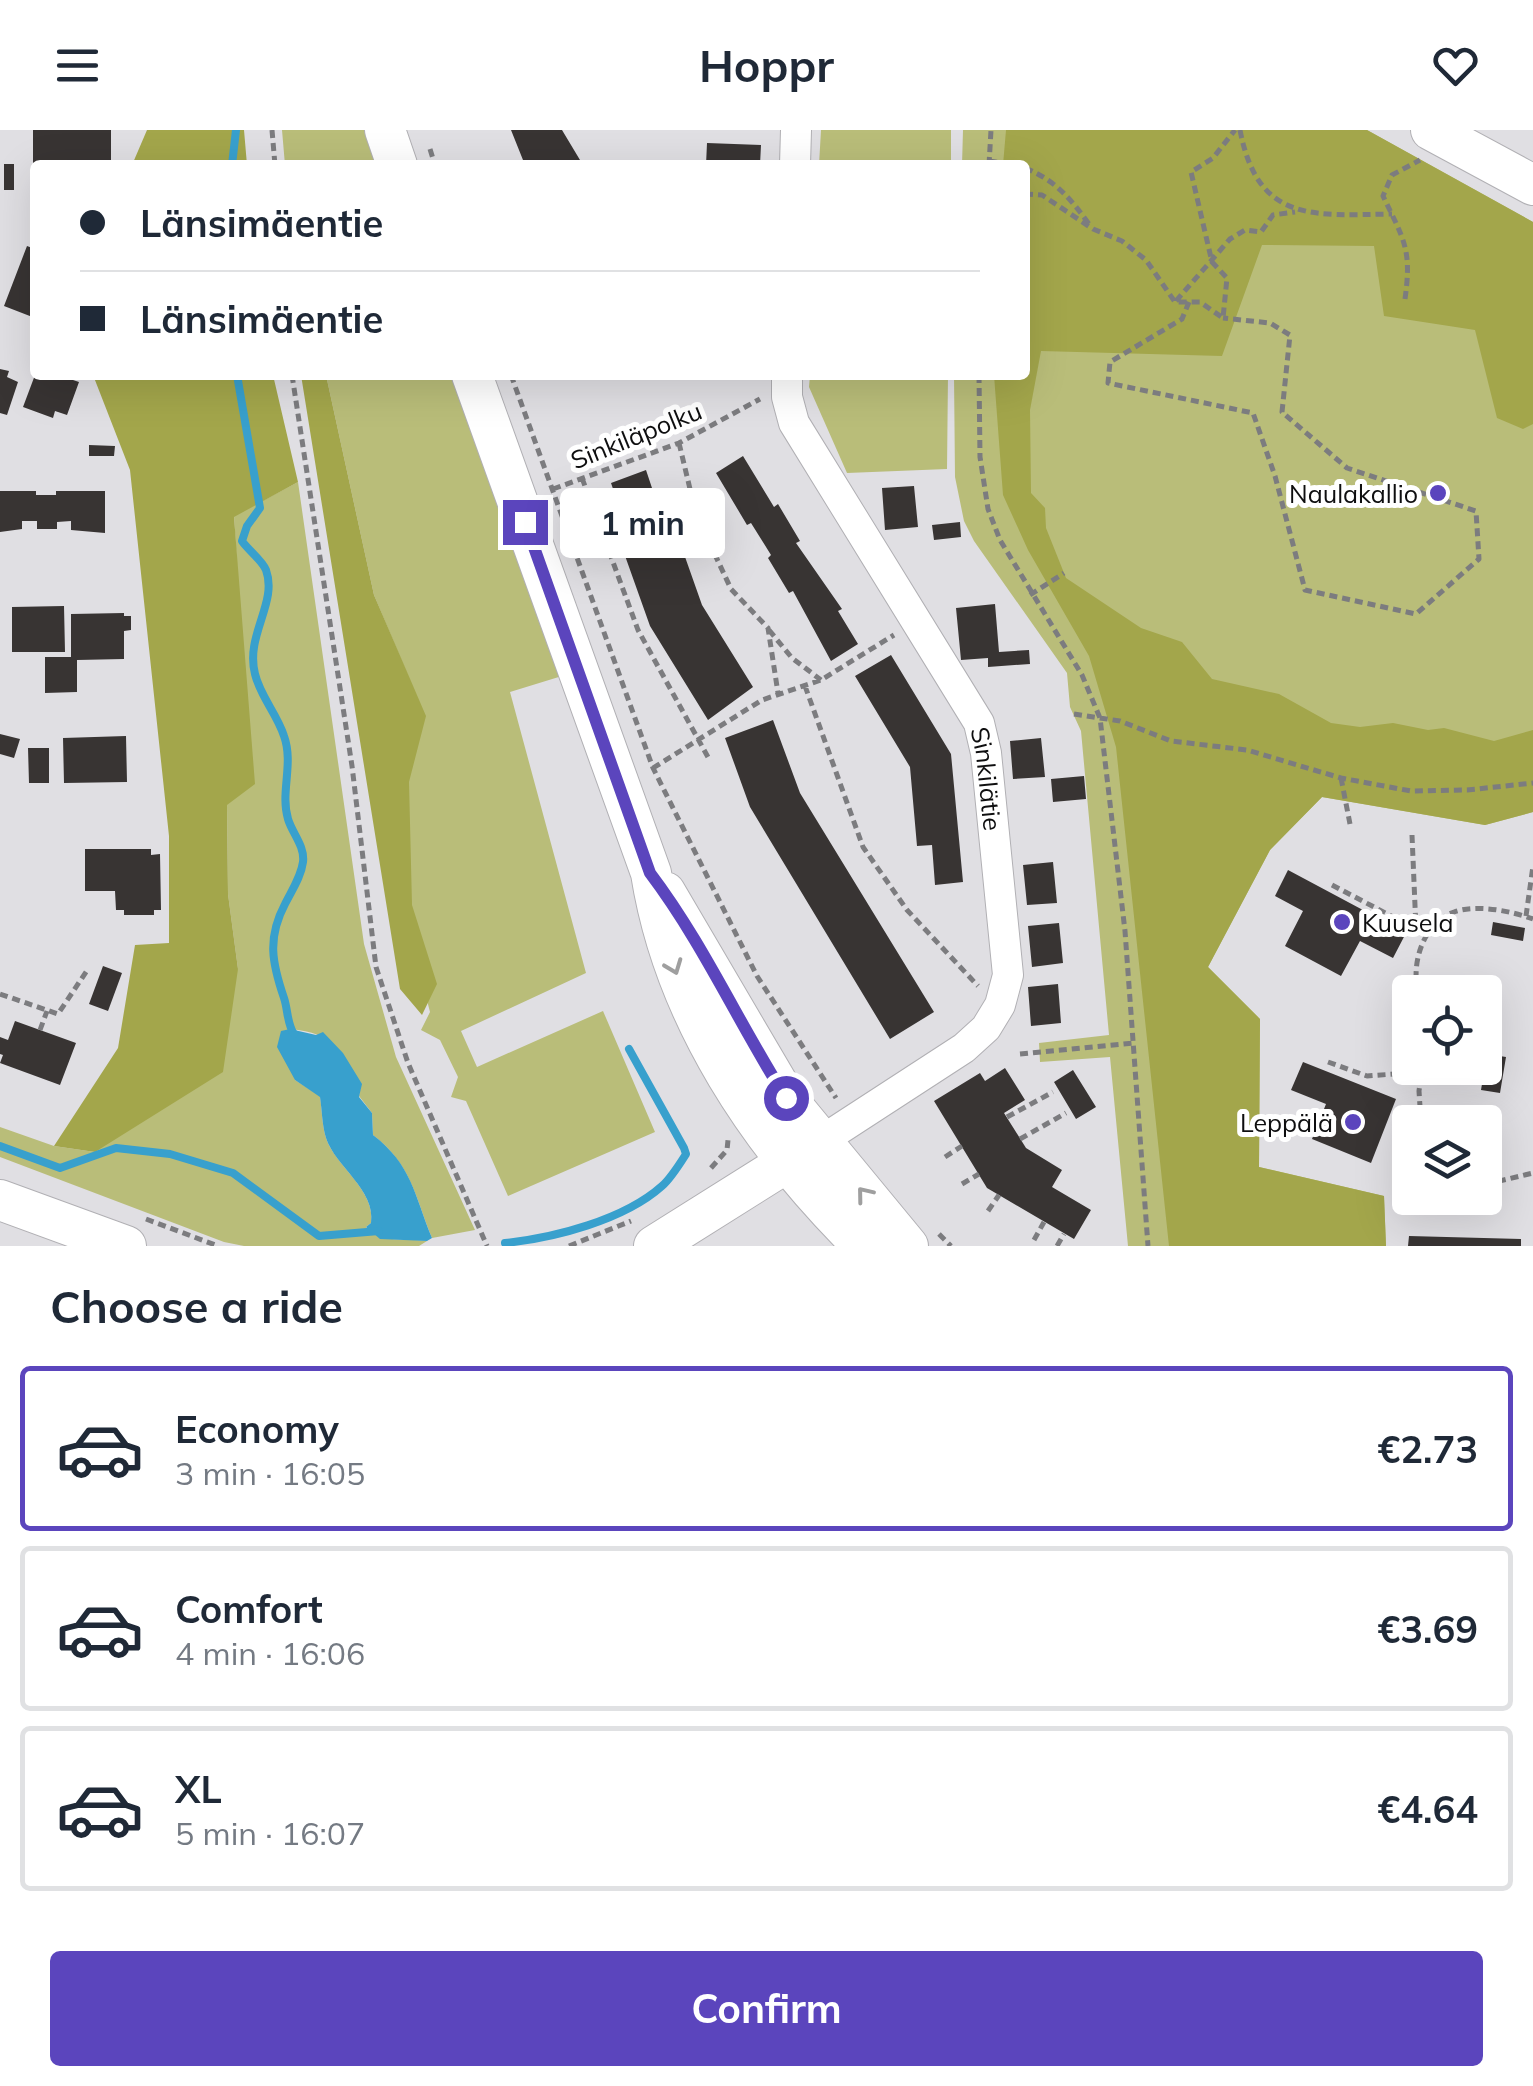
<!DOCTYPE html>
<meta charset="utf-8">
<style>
body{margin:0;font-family:Mulish,sans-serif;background:#f2f2f3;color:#1f2937;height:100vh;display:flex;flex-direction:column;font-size:38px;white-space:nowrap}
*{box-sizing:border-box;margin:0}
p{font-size:32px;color:#747a83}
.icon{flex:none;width:55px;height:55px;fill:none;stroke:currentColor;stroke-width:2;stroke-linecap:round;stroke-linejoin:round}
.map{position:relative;height:1116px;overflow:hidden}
.side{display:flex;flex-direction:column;background:#fff;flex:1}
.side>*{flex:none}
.hud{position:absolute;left:30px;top:30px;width:1000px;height:220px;border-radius:10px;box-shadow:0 10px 40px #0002;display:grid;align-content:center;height:220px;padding:0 50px;background:#fff}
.buttons{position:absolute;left:1392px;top:845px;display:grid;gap:20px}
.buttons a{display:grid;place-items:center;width:110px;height:110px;border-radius:10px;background:#fff;box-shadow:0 10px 40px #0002;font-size:50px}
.end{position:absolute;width:45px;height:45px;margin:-22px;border:12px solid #5b45bd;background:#fff;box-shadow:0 0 0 5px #fff}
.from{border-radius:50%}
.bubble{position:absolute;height:70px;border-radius:10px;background:#fff;box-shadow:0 10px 40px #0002;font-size:32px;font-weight:700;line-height:70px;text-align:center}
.hud b{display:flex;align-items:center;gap:35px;height:95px;font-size:38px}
.hud b+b{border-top:2px solid #e0e1e3}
.hud i{width:25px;height:25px;background:#1f2937}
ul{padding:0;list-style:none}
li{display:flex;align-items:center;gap:30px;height:165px;margin:0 20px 15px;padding:0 30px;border:5px solid #e0e1e3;border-radius:10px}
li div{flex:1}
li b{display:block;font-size:38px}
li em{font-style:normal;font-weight:700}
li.selected{border-color:#5b45bd}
li>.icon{width:90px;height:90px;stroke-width:1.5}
h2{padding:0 50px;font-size:45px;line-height:120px}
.primary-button{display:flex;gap:20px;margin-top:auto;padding:20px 50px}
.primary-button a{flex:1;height:115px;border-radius:10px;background:#5b45bd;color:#fff;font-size:40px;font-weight:700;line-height:115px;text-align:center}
header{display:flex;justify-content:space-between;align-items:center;height:130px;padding:0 50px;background:#fff;font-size:45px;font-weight:700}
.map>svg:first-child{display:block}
.green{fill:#b9bd79}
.forest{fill:#a3a64b}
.water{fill:#38a0cd}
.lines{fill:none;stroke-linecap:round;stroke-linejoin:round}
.stream{stroke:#38a0cd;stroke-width:8}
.building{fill:#383433}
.street-casing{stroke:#b1b0b4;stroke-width:32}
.secondary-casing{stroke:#b1b0b4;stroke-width:42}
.path{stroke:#7c7c7f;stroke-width:5;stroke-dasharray:8 5;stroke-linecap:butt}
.street{stroke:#fff;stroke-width:30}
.secondary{stroke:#fff;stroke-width:40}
.oneway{stroke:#9f9f9f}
.route{stroke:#5b45bd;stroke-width:12}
.poi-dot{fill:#5b45bd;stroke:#fff;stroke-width:4}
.labels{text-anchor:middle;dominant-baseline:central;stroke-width:10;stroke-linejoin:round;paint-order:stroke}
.street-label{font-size:25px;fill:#0e0e0f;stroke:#fff}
.poi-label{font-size:25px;fill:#0e0e0f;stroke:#fff;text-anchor:end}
</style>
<header><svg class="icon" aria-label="menu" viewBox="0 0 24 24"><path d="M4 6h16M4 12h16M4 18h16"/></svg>Hoppr<svg class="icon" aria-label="heart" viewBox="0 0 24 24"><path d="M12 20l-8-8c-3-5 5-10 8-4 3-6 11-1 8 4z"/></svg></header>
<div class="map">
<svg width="1533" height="1116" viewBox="0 0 1533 1116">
<rect width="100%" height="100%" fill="#e0dfe3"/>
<path class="green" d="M282,0H366L379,35H285Z
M821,0H951V35H819Z
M963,0H1367L1533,92V682L1485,695L1322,667L1270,720L1208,837L1260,889L1259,1037L1384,1066L1386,1116H1128L1110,927L1040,932L1039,913L1109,905L1081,601L1070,577L1067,543L974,411L964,391L955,347L954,245H1025V35H962Z
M326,245H455L562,546L510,562L586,843L461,901L477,937L603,881L655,1002L508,1066L466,971L451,967L458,947L440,910L421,900L430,882L415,824L380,599L425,586L374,465Z
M810,245H948L947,339L847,343L809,257Z
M298,352L364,814L396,927L475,1100L432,1108C415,1066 411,1034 373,1005L372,983L359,966L361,954C338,922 336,903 290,899L295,950L320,966C322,980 322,995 326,1008C335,1036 376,1060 371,1093L366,1097C382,1114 405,1108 427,1111L419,1116H244L224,1112L0,1027V997L54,1016L95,1022L238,839L228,764L227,675L239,466L234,386Z"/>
<path class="forest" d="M147,0H244L247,35H132Z
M1006,0H1367L1533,92V294L1523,299L1497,288L1475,200L1384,186L1374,116L1262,115L1222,226L1041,221L1030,280L1031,363L1045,378L1046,398L1066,448L1141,498L1182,512L1212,549L1279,564L1331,593L1360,597L1393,593L1428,600L1444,598L1494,611L1533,600V682L1485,695L1322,667L1270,720L1208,837L1260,889L1259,1037L1384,1066L1386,1116H1169L1116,617L1089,526L1028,420L1003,365L994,245H1025V35H1003Z
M93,245H273L298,352L234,387L255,654L227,675L228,764L238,839L223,942L95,1022L54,1016L118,918L135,815L169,813V706L130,340Z
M301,245H326L374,465L426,586L409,652L412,775L437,854L422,885L400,859Z"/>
<path class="water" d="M290,899L316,905L323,902L343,923L362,954L359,967L372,983L373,1005C412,1035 414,1064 432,1108L427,1111L380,1109L366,1097L371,1093C376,1060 335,1036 326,1008C322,995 322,980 320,967L295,950L277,917L281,901Z"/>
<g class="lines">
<path class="stream" d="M232,35L236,0
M237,245L260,378L247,396L242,411C248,420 262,430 266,440C278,473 245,505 255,544C260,566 277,584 284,606C294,634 280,662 288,689C292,703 305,716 303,732C301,747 292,760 285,774C267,808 272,833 284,868C288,880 287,894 294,904
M0,1016L60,1038L116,1018L170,1024L233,1043L319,1106L379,1101
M505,1113C554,1108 624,1090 662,1056C671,1048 679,1035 686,1024L684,1018L629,919"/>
</g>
<path class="building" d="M33,0H111V34H33Z
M511,0H562L583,35H525Z
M707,13L761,15L760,35H706Z
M4,34H14V60H4Z
M27,116L35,119V188L4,176Z
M0,239L9,241L7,247L18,252L7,285L0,283Z
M35,245H68L67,248L79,252L67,285L55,281L53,288L23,277Z
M89,315L115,316L114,326H89Z
M743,326L774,377L778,374L800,411L796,413L842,479L838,481L858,514L831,531L793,461L789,463L768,428L771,425L751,393L747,395L716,343Z
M646,340L658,376L666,373L702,475L753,557L708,590L650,496L613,392L623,388L611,353Z
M914,356L918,397L885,400L882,358Z
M0,361H36V365H56V361H105V403L71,400V391L57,392V399H37V391H22V399L0,402Z
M960,392L961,407L934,410L932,395Z
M995,474L999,522L1029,520L1030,534L988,537V528L961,530L956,478Z
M64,476L65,522H12V477Z
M124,483V486H131V500L124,501V529L77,530V562L45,563V527H71V484Z
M891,525L951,624L963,752L935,755L932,715L917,716L910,637L855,546Z
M773,590L800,663L934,882L890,909L750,677L725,608Z
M0,604L20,609L14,628L0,624Z
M126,606L127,652L64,653L63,608Z
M1041,608L1045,647L1013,649L1010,611Z
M28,618H49V653H29Z
M1084,646L1086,669L1053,672L1051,649Z
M85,719H151V725L160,724L161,780H154V785H124V780H116L115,761H85Z
M1053,732L1057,773L1027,775L1023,735Z
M1288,740L1406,803L1393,828L1360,811L1341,846L1285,816L1303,781L1275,766Z
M1493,792L1525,798L1523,811L1491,805Z
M1059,793L1063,833L1032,837L1028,796Z
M103,836L122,843L108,881L89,874Z
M1058,854L1061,893L1031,896L1028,857Z
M15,891L76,913L60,955L0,933L3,925L0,924V907L8,910Z
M1487,924L1506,927L1500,963L1481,960Z
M1303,932L1396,969L1371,1033L1312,1009L1326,974L1291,960Z
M1005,938L1025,970L1004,983L1026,1018L1062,1040L1052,1057L1091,1080L1074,1109L987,1058L934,971L980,943L985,951Z
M1073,940L1096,977L1076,989L1054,952Z
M1409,1106L1521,1109V1116H1408Z"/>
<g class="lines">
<g class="street-casing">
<g id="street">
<path d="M795,35L796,0"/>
<path id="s1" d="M787,245V267L794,293L979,593L986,623L1008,845L1000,875L986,898L964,918L821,1011"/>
</g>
</g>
<g class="secondary-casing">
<path id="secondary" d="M385,0L397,35
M1431,0L1533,55
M472,245L651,743C674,888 760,1014 863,1116
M665,762L786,968L908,1116
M0,1070L126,1116
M654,1116L805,1021"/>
</g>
<path class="path" d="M272,0L275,35
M1240,0C1258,94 1314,85 1392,84
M430,19L435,35
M989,31L1017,35
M989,35L991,0
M1025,38C1055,50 1070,68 1089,94
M1025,64L1042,65L1093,99L1122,111L1146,130L1175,172H1200L1223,188L1227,148L1212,132L1191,42L1213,28L1235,0
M1405,169C1412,119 1404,110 1383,66L1392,45L1420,30
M1176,171L1230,109L1245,100L1261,102L1273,85L1295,82
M1189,172L1182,189L1110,232L1108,253L1253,283L1275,346L1305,460L1416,484L1479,429L1476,381L1347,338L1282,282L1290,205L1270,193L1223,188
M292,245L352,636L376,837L408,933L487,1116
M511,245L653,638L757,846L836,968
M979,245L980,327L988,379L1000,410L1082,545L1100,588L1125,801L1148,1116
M679,313L696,384L731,459L768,498L778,563
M582,348L638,500L709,629
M553,359L679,313L760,269
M1030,465L1064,443
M769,500L792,528L821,550
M805,556L863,717L907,780L978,856
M1074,584L1120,591L1171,611L1247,620L1341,648L1411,661L1467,660L1533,653
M653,638L762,570L821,550L894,505
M1341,648L1350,694
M1412,705L1416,799L1427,805
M1332,755L1416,799
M1526,786L1533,736
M1418,862C1411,833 1423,793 1454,782C1476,774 1512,781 1533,789
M0,864L58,884L88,839
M40,900L47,881
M1020,924L1133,913
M1328,932L1367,946L1421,942
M1007,987L1053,962
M1421,992L1419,961L1422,938
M1020,1009L1066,983
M945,1027L962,1016
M711,1038L727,1020L728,1010
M1485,1051L1495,1052L1533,1043
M962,1054L979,1044
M988,1081L999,1065
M146,1089L218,1116
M939,1104L951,1116
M1034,1110L1044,1092
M569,1116L631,1091
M1057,1116L1064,1104"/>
<use href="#street" class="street"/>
<use href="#secondary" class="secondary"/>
</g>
<defs><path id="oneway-chevron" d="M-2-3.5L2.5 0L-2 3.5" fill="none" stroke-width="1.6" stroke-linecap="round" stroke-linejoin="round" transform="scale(2.5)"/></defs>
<g class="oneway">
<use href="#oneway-chevron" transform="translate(674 837) rotate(69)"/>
<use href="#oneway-chevron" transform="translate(864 1064) rotate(-129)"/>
</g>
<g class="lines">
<path class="route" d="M525,392L650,743C703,813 739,894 786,968"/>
</g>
<g class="poi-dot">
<circle cx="1438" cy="363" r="10"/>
<circle cx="1342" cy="792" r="10"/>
<circle cx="1353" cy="992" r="10"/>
</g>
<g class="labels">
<g class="street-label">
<text transform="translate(636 305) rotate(-22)">Sinkiläpolku</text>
<text stroke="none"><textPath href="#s1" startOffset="458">Sinkilätie</textPath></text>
</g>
<g class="poi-label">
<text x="1418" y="363">Naulakallio</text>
<text x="1362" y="792" text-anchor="start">Kuusela</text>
<text x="1333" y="992">Leppälä</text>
</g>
</g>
</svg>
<div class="buttons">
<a><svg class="icon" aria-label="locate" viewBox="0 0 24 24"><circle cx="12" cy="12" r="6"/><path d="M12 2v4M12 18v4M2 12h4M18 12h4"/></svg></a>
<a><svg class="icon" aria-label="layers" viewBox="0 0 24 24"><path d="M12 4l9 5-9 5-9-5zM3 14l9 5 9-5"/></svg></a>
</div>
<i class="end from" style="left:786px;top:968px"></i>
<i class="end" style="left:525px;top:392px"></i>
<div class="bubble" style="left:560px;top:358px;width:165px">1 min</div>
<div class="hud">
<b><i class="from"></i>Länsimäentie</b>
<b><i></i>Länsimäentie</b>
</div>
</div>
<section class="side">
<h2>Choose a ride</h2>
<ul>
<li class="selected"><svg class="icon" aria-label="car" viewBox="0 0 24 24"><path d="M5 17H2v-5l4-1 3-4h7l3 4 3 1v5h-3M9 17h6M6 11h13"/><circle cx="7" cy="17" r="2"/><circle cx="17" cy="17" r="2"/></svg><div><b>Economy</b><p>3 min · 16:05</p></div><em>€2.73</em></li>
<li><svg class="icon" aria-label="car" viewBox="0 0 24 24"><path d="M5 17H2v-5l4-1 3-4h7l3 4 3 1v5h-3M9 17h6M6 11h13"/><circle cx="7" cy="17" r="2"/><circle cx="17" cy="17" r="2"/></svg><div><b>Comfort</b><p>4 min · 16:06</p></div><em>€3.69</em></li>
<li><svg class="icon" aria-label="car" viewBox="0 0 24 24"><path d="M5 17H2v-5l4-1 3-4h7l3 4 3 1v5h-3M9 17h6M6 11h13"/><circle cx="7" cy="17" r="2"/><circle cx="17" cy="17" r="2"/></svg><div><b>XL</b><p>5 min · 16:07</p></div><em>€4.64</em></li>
</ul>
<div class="primary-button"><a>Confirm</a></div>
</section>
